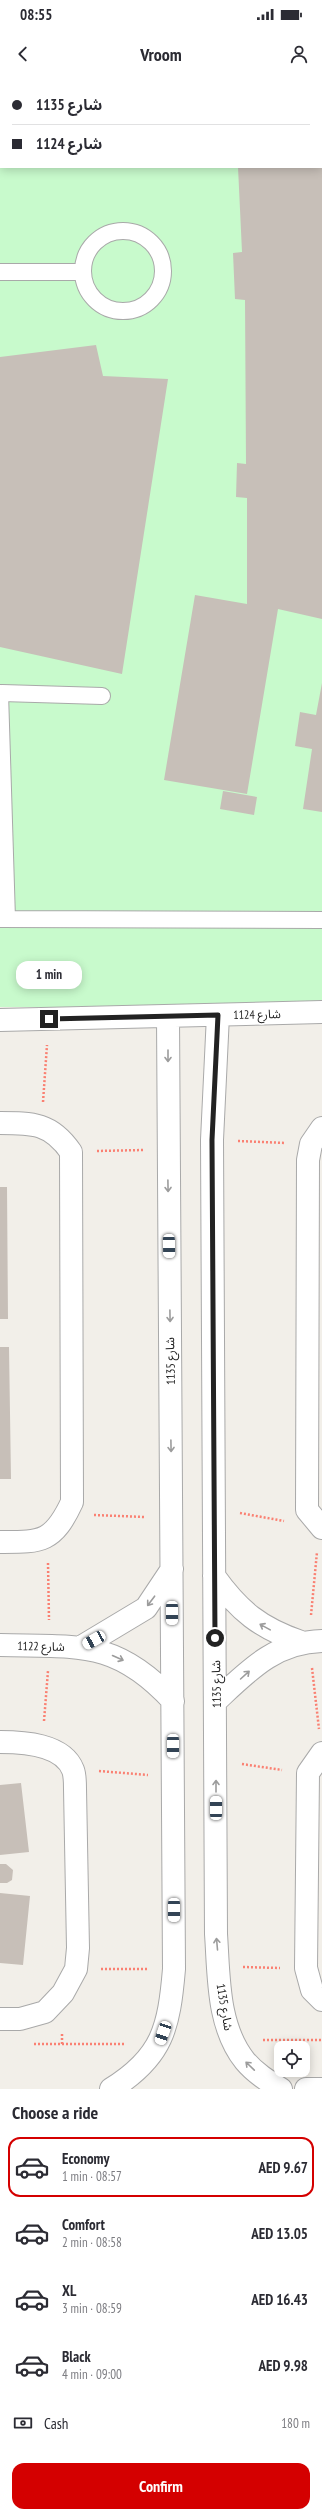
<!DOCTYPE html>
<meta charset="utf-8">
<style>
body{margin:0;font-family:"PT Sans Narrow","Noto Sans Arabic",sans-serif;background:#f2f2f3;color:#2b2b33;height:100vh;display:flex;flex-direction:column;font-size:15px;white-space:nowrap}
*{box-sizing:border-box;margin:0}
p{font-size:13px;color:#7c7c81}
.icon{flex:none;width:22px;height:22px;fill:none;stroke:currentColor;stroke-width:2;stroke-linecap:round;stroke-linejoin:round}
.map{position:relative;height:2009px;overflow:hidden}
.details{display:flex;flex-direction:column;background:#fff;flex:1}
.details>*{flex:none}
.guide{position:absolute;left:0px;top:0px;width:322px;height:88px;box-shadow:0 2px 10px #0003;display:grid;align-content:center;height:88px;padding:0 12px;background:#fff}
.fabs{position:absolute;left:274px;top:1961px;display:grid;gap:8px}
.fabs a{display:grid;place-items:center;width:36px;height:36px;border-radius:8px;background:#fff;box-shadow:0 2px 10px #0003;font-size:20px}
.end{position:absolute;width:18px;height:18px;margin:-9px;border:5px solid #222;background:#fff;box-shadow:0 0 0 2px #fff}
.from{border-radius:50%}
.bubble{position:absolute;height:28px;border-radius:12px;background:#fff;box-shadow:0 2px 10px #0003;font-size:13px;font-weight:700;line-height:28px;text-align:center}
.car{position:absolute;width:12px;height:24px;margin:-12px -6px;border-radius:5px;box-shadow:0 0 3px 1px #0007;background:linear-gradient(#fff 24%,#345 0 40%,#fff 0 76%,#345 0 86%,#fff 0)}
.guide b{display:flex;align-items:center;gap:14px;height:38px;font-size:15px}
.guide b+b{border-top:1px solid #e1e1e2}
.guide i{width:10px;height:10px;background:#2b2b33}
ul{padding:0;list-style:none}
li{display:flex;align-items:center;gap:12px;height:60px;margin:0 8px 6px;padding:0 4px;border:2px solid transparent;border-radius:12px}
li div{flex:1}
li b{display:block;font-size:15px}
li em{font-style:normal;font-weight:700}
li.current{border-color:#d40000}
li>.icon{width:36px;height:36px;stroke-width:1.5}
h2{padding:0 12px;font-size:18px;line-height:48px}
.pay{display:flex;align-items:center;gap:10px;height:44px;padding:0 12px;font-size:15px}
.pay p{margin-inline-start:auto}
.action{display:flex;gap:8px;margin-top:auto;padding:8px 12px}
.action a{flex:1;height:46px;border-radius:12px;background:#d40000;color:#fff;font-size:16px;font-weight:700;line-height:46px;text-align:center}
.status{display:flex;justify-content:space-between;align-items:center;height:28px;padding:0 20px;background:#fff;direction:ltr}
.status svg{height:11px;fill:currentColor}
header{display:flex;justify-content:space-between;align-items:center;height:52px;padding:0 12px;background:#fff;font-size:18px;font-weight:700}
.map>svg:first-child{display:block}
.park{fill:#c8facc;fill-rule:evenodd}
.building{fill:#c7bfb8}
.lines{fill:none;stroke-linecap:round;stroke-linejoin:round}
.service-casing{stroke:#a9a9a9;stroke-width:18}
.minor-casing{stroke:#a9a9a9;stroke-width:24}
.tertiary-casing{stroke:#a9a9a9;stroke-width:24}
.path{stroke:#fa8072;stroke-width:2.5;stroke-dasharray:2 2;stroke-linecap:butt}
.service{stroke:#fff;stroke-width:16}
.minor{stroke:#fff;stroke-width:22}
.tertiary{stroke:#fff;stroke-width:22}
.oneway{stroke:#9c9c9c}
.route{stroke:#222;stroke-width:5}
.labels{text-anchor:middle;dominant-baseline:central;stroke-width:3;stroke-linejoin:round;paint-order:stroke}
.street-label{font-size:12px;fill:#222;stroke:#fff}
</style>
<div class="status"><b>08:55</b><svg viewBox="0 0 49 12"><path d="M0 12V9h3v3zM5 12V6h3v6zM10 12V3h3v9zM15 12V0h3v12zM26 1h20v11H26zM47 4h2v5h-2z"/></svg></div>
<header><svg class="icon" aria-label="back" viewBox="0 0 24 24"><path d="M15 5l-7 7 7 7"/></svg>Vroom<svg class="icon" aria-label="person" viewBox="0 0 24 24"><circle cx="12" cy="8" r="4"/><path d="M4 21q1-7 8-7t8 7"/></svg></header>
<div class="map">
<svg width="322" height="2009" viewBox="0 0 322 2009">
<rect width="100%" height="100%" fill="#f2efe9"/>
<path class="park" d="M0,0H322V927H0ZM1,1H321V87H1Z"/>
<path class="building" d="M238,87H322V539L278,529L247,714L164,700L195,515L247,524V418L236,417L237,383L246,384L245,220L235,219L233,173L242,172Z
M96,265L103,296L168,299L122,594L0,567V277Z
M322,603V732L303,729L312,669L295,666L300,632L316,635Z
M223,711L257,717L254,735L220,729Z
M0,1107H7L8,1239H0Z
M0,1267H9L11,1399H0Z
M21,1703L29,1772L0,1775V1705Z
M0,1784H6L13,1790L12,1800L7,1803H0Z
M0,1813L30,1816L23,1885L0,1883Z"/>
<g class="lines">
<g class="service-casing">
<path id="service" d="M83 191a40 40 0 1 1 80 0a40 40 0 1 1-80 0Z
M0,192H82
M0,613L7,839
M2,613L102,616
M0,839L322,840"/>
</g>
<g class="minor-casing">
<path id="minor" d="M218,935L212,1060L216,1854C219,1896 217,1946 245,1981C255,1993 268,2001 281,2009
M0,940L322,932
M0,1043C33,1043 51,1043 71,1072L72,1422C53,1463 41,1462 0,1462
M322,1048L311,1064L308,1080L307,1430L322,1448
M214,1496C239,1531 260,1548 301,1562
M0,1565C78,1567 116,1559 173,1621
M81,1567L146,1528L172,1489
M216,1621C248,1591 275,1562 322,1561
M0,1662C23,1662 63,1664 73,1690C75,1695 75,1703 75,1709L78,1868L76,1889L63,1913L45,1932L20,1939H0
M322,1673L308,1693L306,1888L312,1910L322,1920
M111,2009C163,1977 169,1947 174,1889L168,937"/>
</g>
<g class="tertiary-casing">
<path id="tertiary" d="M306,2009H322"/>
</g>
<path class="path" d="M134,0L135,1
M184,1V0
M0,6H1
M43,1022L47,965
M238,1061L285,1063
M97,1071L144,1070
M240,1433L284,1441
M94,1435L145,1437
M48,1483L49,1540
M311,1535L317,1472
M312,1588L319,1649
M44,1641L48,1591
M242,1684L282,1690
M99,1691L148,1695
M243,1887L280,1888
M101,1889H148
M263,1960H322
M34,1964H125
M62,1964V1952"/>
<use href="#service" class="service"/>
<use href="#minor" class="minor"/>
<use href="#tertiary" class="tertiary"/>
</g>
<defs><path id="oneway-shaft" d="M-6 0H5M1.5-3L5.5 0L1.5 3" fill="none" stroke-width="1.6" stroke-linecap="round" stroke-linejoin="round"/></defs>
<g class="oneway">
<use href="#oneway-shaft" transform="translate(168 976) rotate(90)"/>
<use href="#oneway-shaft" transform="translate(168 1106) rotate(89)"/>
<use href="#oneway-shaft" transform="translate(170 1236) rotate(89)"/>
<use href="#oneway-shaft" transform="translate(171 1366) rotate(89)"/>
<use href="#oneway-shaft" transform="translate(151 1521) rotate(127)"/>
<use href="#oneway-shaft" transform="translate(265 1547) rotate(-151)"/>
<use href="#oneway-shaft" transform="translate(118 1578) rotate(24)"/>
<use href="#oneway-shaft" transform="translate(245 1595) rotate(-42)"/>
<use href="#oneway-shaft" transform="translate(216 1706) rotate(-90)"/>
<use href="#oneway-shaft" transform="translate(217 1864) rotate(-95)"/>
<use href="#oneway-shaft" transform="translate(250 1986) rotate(-136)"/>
</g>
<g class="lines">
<path class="route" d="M49,939L218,935L212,1060L215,1558"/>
</g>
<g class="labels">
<g class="street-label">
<text transform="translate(257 934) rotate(-1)">شارع 1124</text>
<text transform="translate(170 1281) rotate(-91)">شارع 1135</text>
<text transform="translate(41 1566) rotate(1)">شارع 1122</text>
<text transform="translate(216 1604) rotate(-91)">شارع 1135</text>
<text transform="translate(225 1927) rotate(80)">شارع 1135</text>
</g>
</g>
</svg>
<div class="fabs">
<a><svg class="icon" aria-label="locate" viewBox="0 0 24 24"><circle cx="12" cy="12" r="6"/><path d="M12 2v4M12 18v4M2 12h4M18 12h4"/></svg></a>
</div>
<i class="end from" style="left:215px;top:1558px"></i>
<i class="end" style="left:49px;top:939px"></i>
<div class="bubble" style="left:16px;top:881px;width:66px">1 min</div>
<i class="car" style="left:169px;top:1166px;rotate:179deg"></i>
<i class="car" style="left:172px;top:1533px;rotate:180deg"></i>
<i class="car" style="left:94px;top:1560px;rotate:241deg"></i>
<i class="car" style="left:173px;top:1666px;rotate:180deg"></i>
<i class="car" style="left:216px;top:1728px;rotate:0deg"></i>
<i class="car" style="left:174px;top:1830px;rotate:180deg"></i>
<i class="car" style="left:163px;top:1953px;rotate:199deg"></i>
<div class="guide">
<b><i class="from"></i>شارع 1135</b>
<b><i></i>شارع 1124</b>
</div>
</div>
<section class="details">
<h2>Choose a ride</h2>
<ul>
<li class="current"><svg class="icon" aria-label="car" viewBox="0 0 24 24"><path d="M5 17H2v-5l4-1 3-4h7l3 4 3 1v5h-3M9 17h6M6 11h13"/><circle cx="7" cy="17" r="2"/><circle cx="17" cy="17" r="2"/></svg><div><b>Economy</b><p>1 min · 08:57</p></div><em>AED 9.67</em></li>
<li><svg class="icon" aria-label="car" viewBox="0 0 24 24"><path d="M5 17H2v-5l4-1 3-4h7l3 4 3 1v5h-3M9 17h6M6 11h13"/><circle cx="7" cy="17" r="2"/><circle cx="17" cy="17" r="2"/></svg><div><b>Comfort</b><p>2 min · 08:58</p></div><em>AED 13.05</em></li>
<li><svg class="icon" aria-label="car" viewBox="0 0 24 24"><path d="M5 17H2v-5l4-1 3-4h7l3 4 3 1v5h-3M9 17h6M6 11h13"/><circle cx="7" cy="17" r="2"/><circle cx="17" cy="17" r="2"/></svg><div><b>XL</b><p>3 min · 08:59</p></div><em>AED 16.43</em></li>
<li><svg class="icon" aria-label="car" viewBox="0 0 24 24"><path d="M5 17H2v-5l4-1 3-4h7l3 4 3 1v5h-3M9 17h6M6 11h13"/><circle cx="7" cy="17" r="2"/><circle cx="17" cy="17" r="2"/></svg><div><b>Black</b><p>4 min · 09:00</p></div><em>AED 9.98</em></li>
</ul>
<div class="pay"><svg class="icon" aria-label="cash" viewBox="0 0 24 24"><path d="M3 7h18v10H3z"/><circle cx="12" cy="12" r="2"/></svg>Cash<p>180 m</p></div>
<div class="action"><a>Confirm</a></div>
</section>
